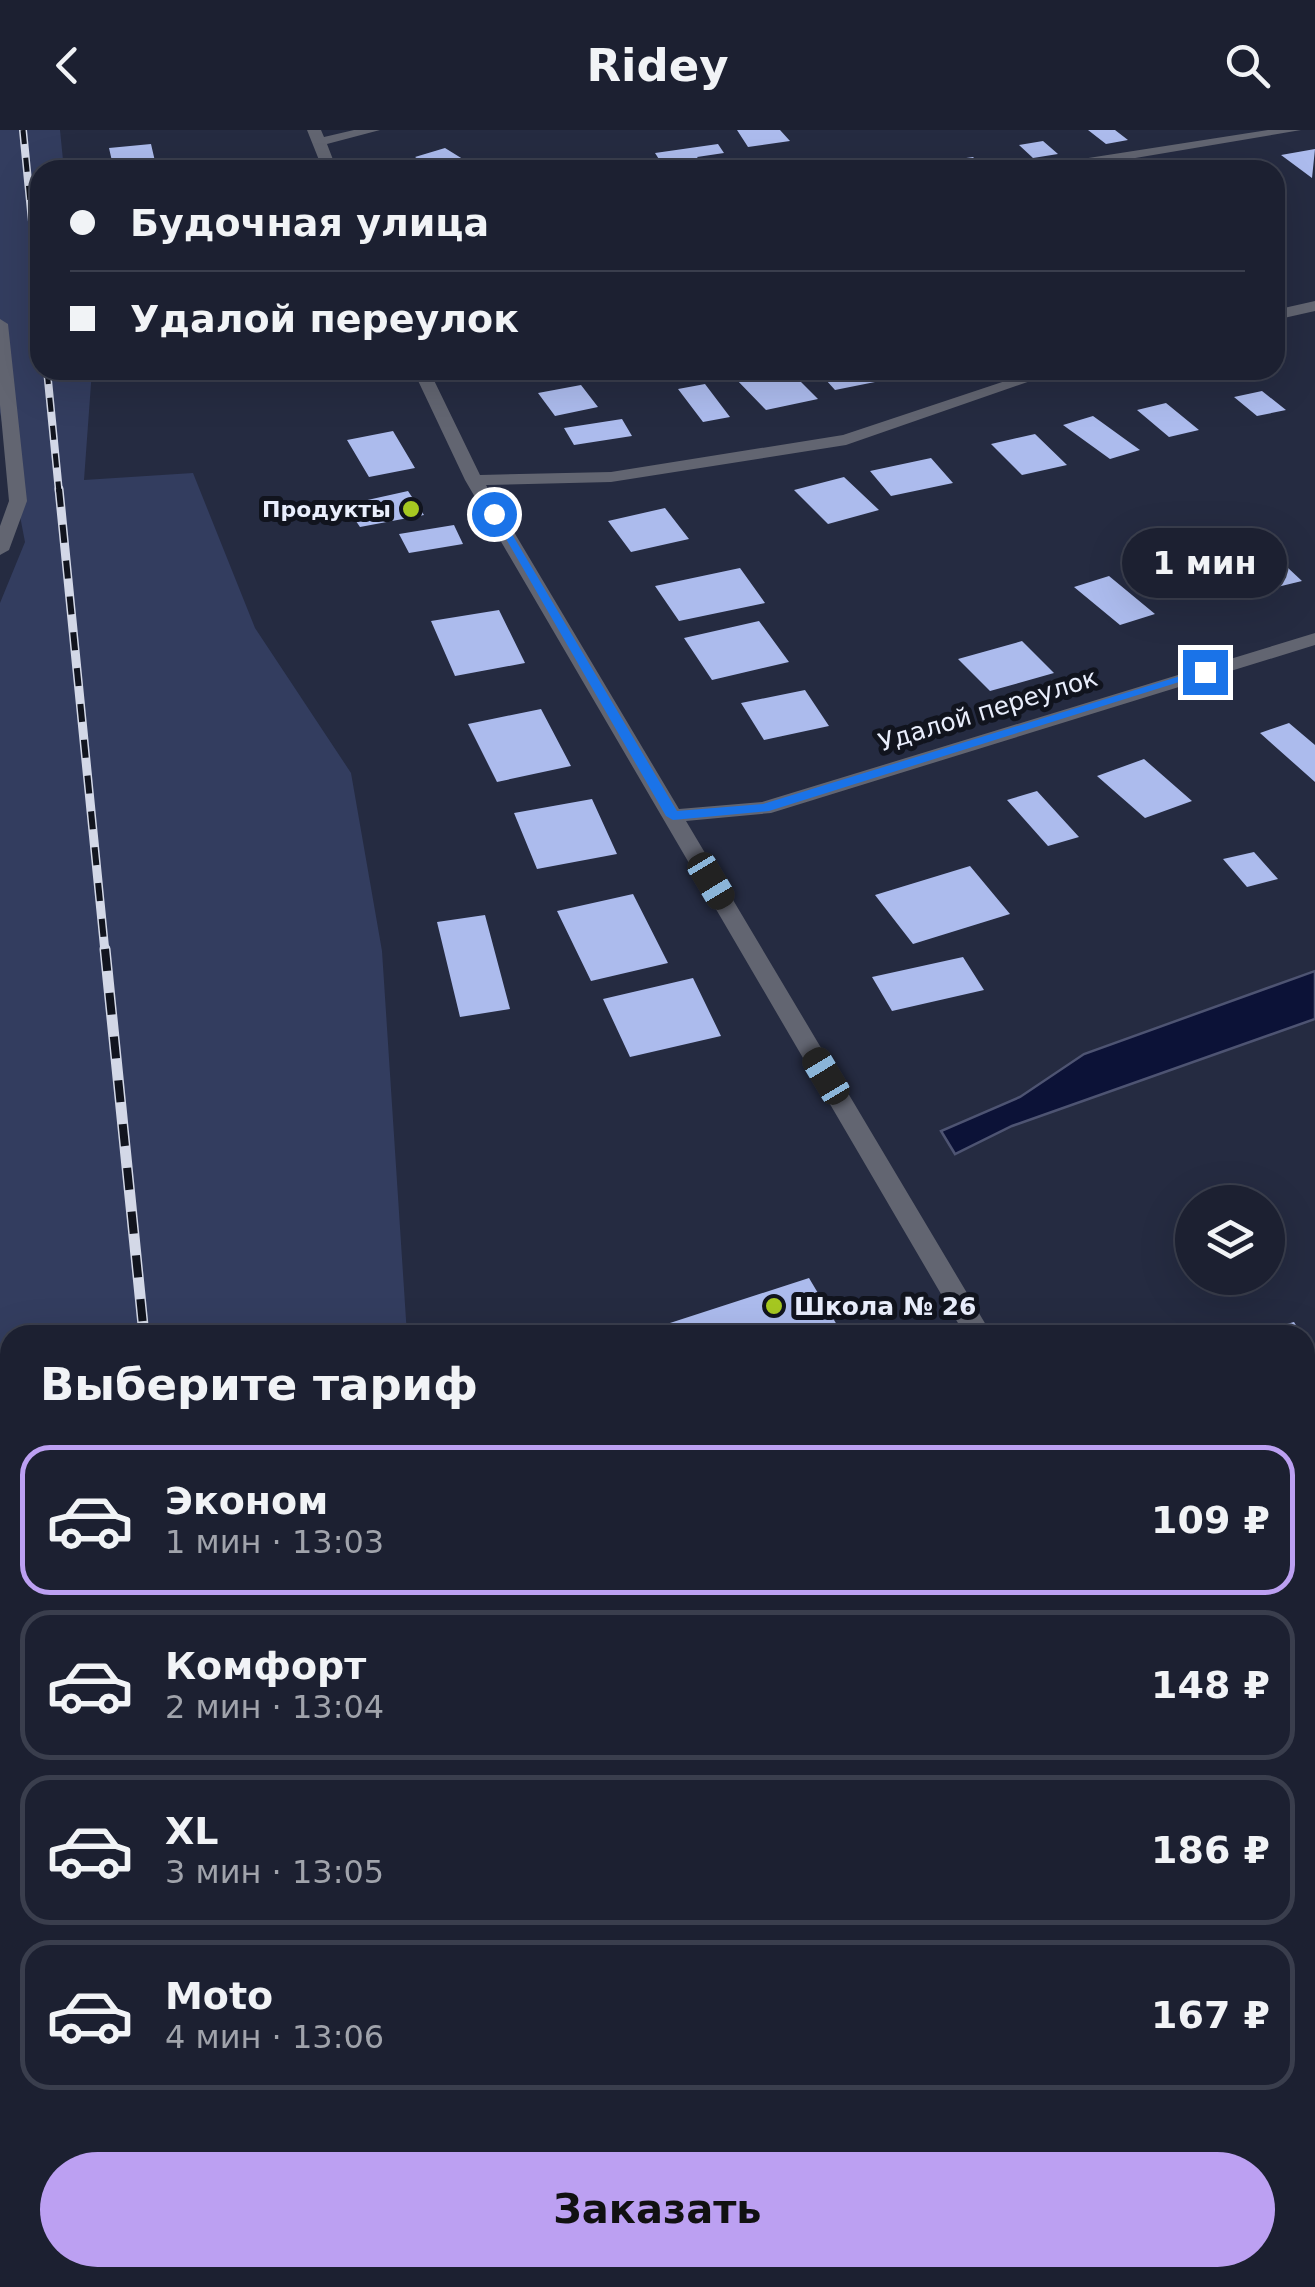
<!DOCTYPE html>
<html lang="ru">
<meta charset="utf-8">
<style>
body{margin:0;font-family:"DejaVu Sans",sans-serif;background:#292d3d;color:#f1f3f6;height:100vh;display:flex;flex-direction:column;font-size:38px;white-space:nowrap}
*{box-sizing:border-box;margin:0}
p{font-size:32px;color:#a0a3ab}
.icon{flex:none;width:55px;height:55px;fill:none;stroke:currentColor;stroke-width:2;stroke-linecap:round;stroke-linejoin:round}
.map{position:relative;flex:1;overflow:hidden}
.sheet{position:absolute;left:0px;top:1195px;width:1315px;height:962px;display:flex;flex-direction:column;background:#1c2031;border-radius:30px 30px 0 0;box-shadow:0 10px 40px #0002,0 0 0 2px #3a3e4d}
.sheet>*{flex:none}
.hud{position:absolute;left:30px;top:30px;width:1255px;height:220px;border-radius:30px;box-shadow:0 10px 40px #0002,0 0 0 2px #3a3e4d;display:grid;align-content:center;height:220px;padding:0 40px;background:#1c2031}
.tools{position:absolute;left:1175px;top:1055px;display:grid;gap:20px}
.tools a{display:grid;place-items:center;width:110px;height:110px;border-radius:50%;background:#1c2031;box-shadow:0 10px 40px #0002,0 0 0 2px #3a3e4d;font-size:50px}
.end{position:absolute;width:45px;height:45px;margin:-22px;border:12px solid #1a73e8;background:#fff;box-shadow:0 0 0 5px #fff}
.from{border-radius:50%}
.bubble{position:absolute;height:70px;border-radius:35px;background:#1c2031;box-shadow:0 10px 40px #0002,0 0 0 2px #3a3e4d;font-size:32px;font-weight:700;line-height:70px;text-align:center}
.car{position:absolute;width:30px;height:60px;margin:-30px -15px;border-radius:12px;box-shadow:0 0 8px 2px #0007;background:linear-gradient(#222 24%,#8ab4d8 0 40%,#222 0 76%,#8ab4d8 0 86%,#222 0)}
.hud b{display:flex;align-items:center;gap:35px;height:95px;font-size:38px}
.hud b+b{border-top:2px solid #3a3e4d}
.hud i{width:25px;height:25px;background:#f1f3f6}
ul{padding:0;list-style:none}
li{display:flex;align-items:center;gap:30px;height:150px;margin:0 20px 15px;padding:0 20px;border:5px solid #3a3e4d;border-radius:30px}
li div{flex:1}
li b{display:block;font-size:38px}
li em{font-style:normal;font-weight:700}
li.current{border-color:#bca0f2}
li>.icon{width:90px;height:90px;stroke-width:1.5}
h2{padding:0 40px;font-size:45px;line-height:120px}
.button{display:flex;gap:20px;margin-top:auto;padding:20px 40px}
.button a{flex:1;height:115px;border-radius:60px;background:#bca0f2;color:#111;font-size:40px;font-weight:700;line-height:115px;text-align:center}
header{display:flex;justify-content:space-between;align-items:center;height:130px;padding:0 40px;background:#1c2031;font-size:45px;font-weight:700}
.map>svg:first-child{display:block}
.green{fill:#333d5f}
.water{fill:#0c1237;stroke:#4e5472;stroke-width:2.5}
.building{fill:#acbbed}
.lines{fill:none;stroke-linecap:round;stroke-linejoin:round}
.street{fill:#626571;fill-rule:evenodd}
.primary{fill:#969eb4;fill-rule:evenodd}
.rail-far3-casing{stroke:#d3d8e7;stroke-width:8}
.rail-far2-casing{stroke:#d3d8e7;stroke-width:9}
.rail-far1-casing{stroke:#d3d8e7;stroke-width:11}
.rail-casing{stroke:#d3d8e7;stroke-width:14}
.rail-far3{stroke:#11141e;stroke-width:5;stroke-dasharray:14;stroke-linecap:butt}
.rail-far2{stroke:#11141e;stroke-width:6;stroke-dasharray:18;stroke-linecap:butt}
.rail-far1{stroke:#11141e;stroke-width:8;stroke-dasharray:22;stroke-linecap:butt}
.rail{stroke:#11141e;stroke-width:10;stroke-dasharray:29;stroke-linecap:butt}
.route{fill:#1a73e8}
.poi-dot{fill:#a6c821;stroke:#11141e;stroke-width:4}
.labels{text-anchor:middle;dominant-baseline:central;stroke-width:10;stroke-linejoin:round;paint-order:stroke}
.far-poi-label{font-size:22px;font-weight:bold;fill:#e9eefc;stroke:#11141e;text-anchor:end}
.street-label{font-size:25px;fill:#e9eefc;stroke:#11141e}
.poi-label{font-size:25px;font-weight:bold;fill:#e9eefc;stroke:#11141e;text-anchor:start}
</style>
<header><svg class="icon" aria-label="back" viewBox="0 0 24 24"><path d="M15 5l-7 7 7 7"/></svg>Ridey<svg class="icon" aria-label="search" viewBox="0 0 24 24"><circle cx="10" cy="10" r="6"/><path d="M15 15l6 6"/></svg></header>
<div class="map">
<svg width="1315" height="2157" viewBox="0 0 1315 2157">
<rect width="100%" height="100%" fill="#252b41"/>
<path class="green" d="M0,0H60L64,40H40V240H92L84,350L193,343L255,498L351,643L382,821L407,1205H10V1486L0,1489V473L25,412L0,282Z"/>
<path class="water" d="M1315,841V889L1012,996L955,1024L941,1001L1020,967L1084,924Z"/>
<path class="building" d="M737,0H780L790,11L748,17Z
M1088,0H1115L1128,10L1106,14Z
M1043,11L1058,24L1033,28L1019,15Z
M151,14L157,40H114L109,18Z
M718,14L724,23L697,27L707,40H666L655,23Z
M445,18L466,31L434,40L415,27Z
M1315,19L1312,48L1281,25Z
M973,27L983,37L955,40L946,31Z
M765,240H789L818,269L766,280L734,247Z
M817,240H875L885,250L835,260Z
M705,254L730,287L703,292L678,259Z
M581,255L598,277L555,286L538,263Z
M1262,261L1286,280L1257,286L1234,267Z
M1166,273L1199,300L1169,307L1137,280Z
M1093,286L1140,320L1110,329L1063,295Z
M622,289L632,306L574,315L564,298Z
M393,301L415,338L369,347L347,310Z
M1035,304L1067,335L1022,345L991,314Z
M931,328L953,353L891,366L870,341Z
M844,347L879,380L828,394L794,360Z
M408,361L424,385L360,397L345,375Z
M665,378L689,409L631,422L608,391Z
M454,395L463,414L409,423L399,404Z
M1273,424L1302,451L1265,460L1236,432Z
M740,438L765,473L679,491L655,456Z
M1109,446L1155,484L1120,495L1074,457Z
M499,480L525,533L455,546L431,491Z
M759,491L789,532L712,550L684,508Z
M1022,511L1054,543L990,561L958,529Z
M805,560L829,596L764,610L741,573Z
M541,579L571,636L497,652L468,594Z
M1289,593L1315,615V652L1260,603Z
M1144,629L1192,671L1145,688L1097,646Z
M1037,661L1079,707L1048,716L1007,670Z
M592,669L617,724L537,739L514,683Z
M1254,722L1278,749L1247,757L1223,729Z
M970,736L1010,784L913,814L875,765Z
M633,764L668,833L591,851L557,781Z
M485,785L510,879L460,887L437,792Z
M963,827L984,860L892,881L872,847Z
M693,848L721,906L630,927L603,869Z
M809,1148L843,1205H637L636,1204Z
M1294,1192L1302,1205H1249V1204Z
M1305,1210L1315,1225V1270L1305,1273Z
M1315,1533V1612L1305,1616V1537Z
M755,2148H886L891,2157H759Z"/>
<g class="lines">
<path class="street" d="M307,0H321L324,7L354,0H380L327,14L337,40H323Z
M1268,0H1301L1064,40H1030L1037,36Z
M1315,171V181L1275,190V180Z
M0,189L8,194L27,371L9,420L0,425V396L9,371L0,275Z
M413,240H429L480,345L611,342L843,305L1038,240H1062L846,315L611,352L486,355L679,679L762,672L1315,503V515L771,683L686,691L992,1205H965L465,350Z
M1305,1762L1315,1766V1812L1305,1808Z
M604,2148H640L642,2157H606Z"/>
<path class="primary" d="M1315,1418V1443L1305,1446V1421Z
M10,1878V1912L0,1916V1882Z"/>
<g class="rail-far3-casing">
<path id="rail-far3" d="M23,0L40,173
M47,240L59,362"/>
</g>
<g class="rail-far2-casing">
<path id="rail-far2" d="M59,359L105,822"/>
</g>
<g class="rail-far1-casing">
<path id="rail-far1" d="M105,819L144,1205"/>
</g>
<g class="rail-casing">
<path id="rail" d="M225,2148L226,2157"/>
</g>
<use href="#rail-far3" class="rail-far3"/>
<use href="#rail-far2" class="rail-far2"/>
<use href="#rail-far1" class="rail-far1"/>
<use href="#rail" class="rail"/>
</g>
<path class="route" d="M490,381L500,384L677,681L763,674L1200,540L1211,542L769,681L673,690L666,686Z"/>
<g class="poi-dot">
<circle cx="411" cy="379" r="10"/>
<circle cx="774" cy="1176" r="10"/>
</g>
<g class="labels">
<g class="far-poi-label">
<text x="391" y="379">Продукты</text>
</g>
<g class="street-label">
<text transform="translate(988 580) rotate(-17)">Удалой переулок</text>
</g>
<g class="poi-label">
<text x="794" y="1176">Школа № 26</text>
</g>
</g>
</svg>
<div class="tools">
<a><svg class="icon" aria-label="layers" viewBox="0 0 24 24"><path d="M12 4l9 5-9 5-9-5zM3 14l9 5 9-5"/></svg></a>
</div>
<i class="end from" style="left:494px;top:384px"></i>
<i class="end" style="left:1205px;top:542px"></i>
<div class="bubble" style="left:1122px;top:398px;width:165px">1 мин</div>
<i class="car" style="left:711px;top:751px;rotate:149deg"></i>
<i class="car" style="left:826px;top:946px;rotate:329deg"></i>
<div class="hud">
<b><i class="from"></i>Будочная улица</b>
<b><i></i>Удалой переулок</b>
</div>
<section class="sheet">
<h2>Выберите тариф</h2>
<ul>
<li class="current"><svg class="icon" aria-label="car" viewBox="0 0 24 24"><path d="M5 17H2v-5l4-1 3-4h7l3 4 3 1v5h-3M9 17h6M6 11h13"/><circle cx="7" cy="17" r="2"/><circle cx="17" cy="17" r="2"/></svg><div><b>Эконом</b><p>1 мин · 13:03</p></div><em>109 ₽</em></li>
<li><svg class="icon" aria-label="car" viewBox="0 0 24 24"><path d="M5 17H2v-5l4-1 3-4h7l3 4 3 1v5h-3M9 17h6M6 11h13"/><circle cx="7" cy="17" r="2"/><circle cx="17" cy="17" r="2"/></svg><div><b>Комфорт</b><p>2 мин · 13:04</p></div><em>148 ₽</em></li>
<li><svg class="icon" aria-label="car" viewBox="0 0 24 24"><path d="M5 17H2v-5l4-1 3-4h7l3 4 3 1v5h-3M9 17h6M6 11h13"/><circle cx="7" cy="17" r="2"/><circle cx="17" cy="17" r="2"/></svg><div><b>XL</b><p>3 мин · 13:05</p></div><em>186 ₽</em></li>
<li><svg class="icon" aria-label="car" viewBox="0 0 24 24"><path d="M5 17H2v-5l4-1 3-4h7l3 4 3 1v5h-3M9 17h6M6 11h13"/><circle cx="7" cy="17" r="2"/><circle cx="17" cy="17" r="2"/></svg><div><b>Moto</b><p>4 мин · 13:06</p></div><em>167 ₽</em></li>
</ul>
<div class="button"><a>Заказать</a></div>
</section>
</div>
